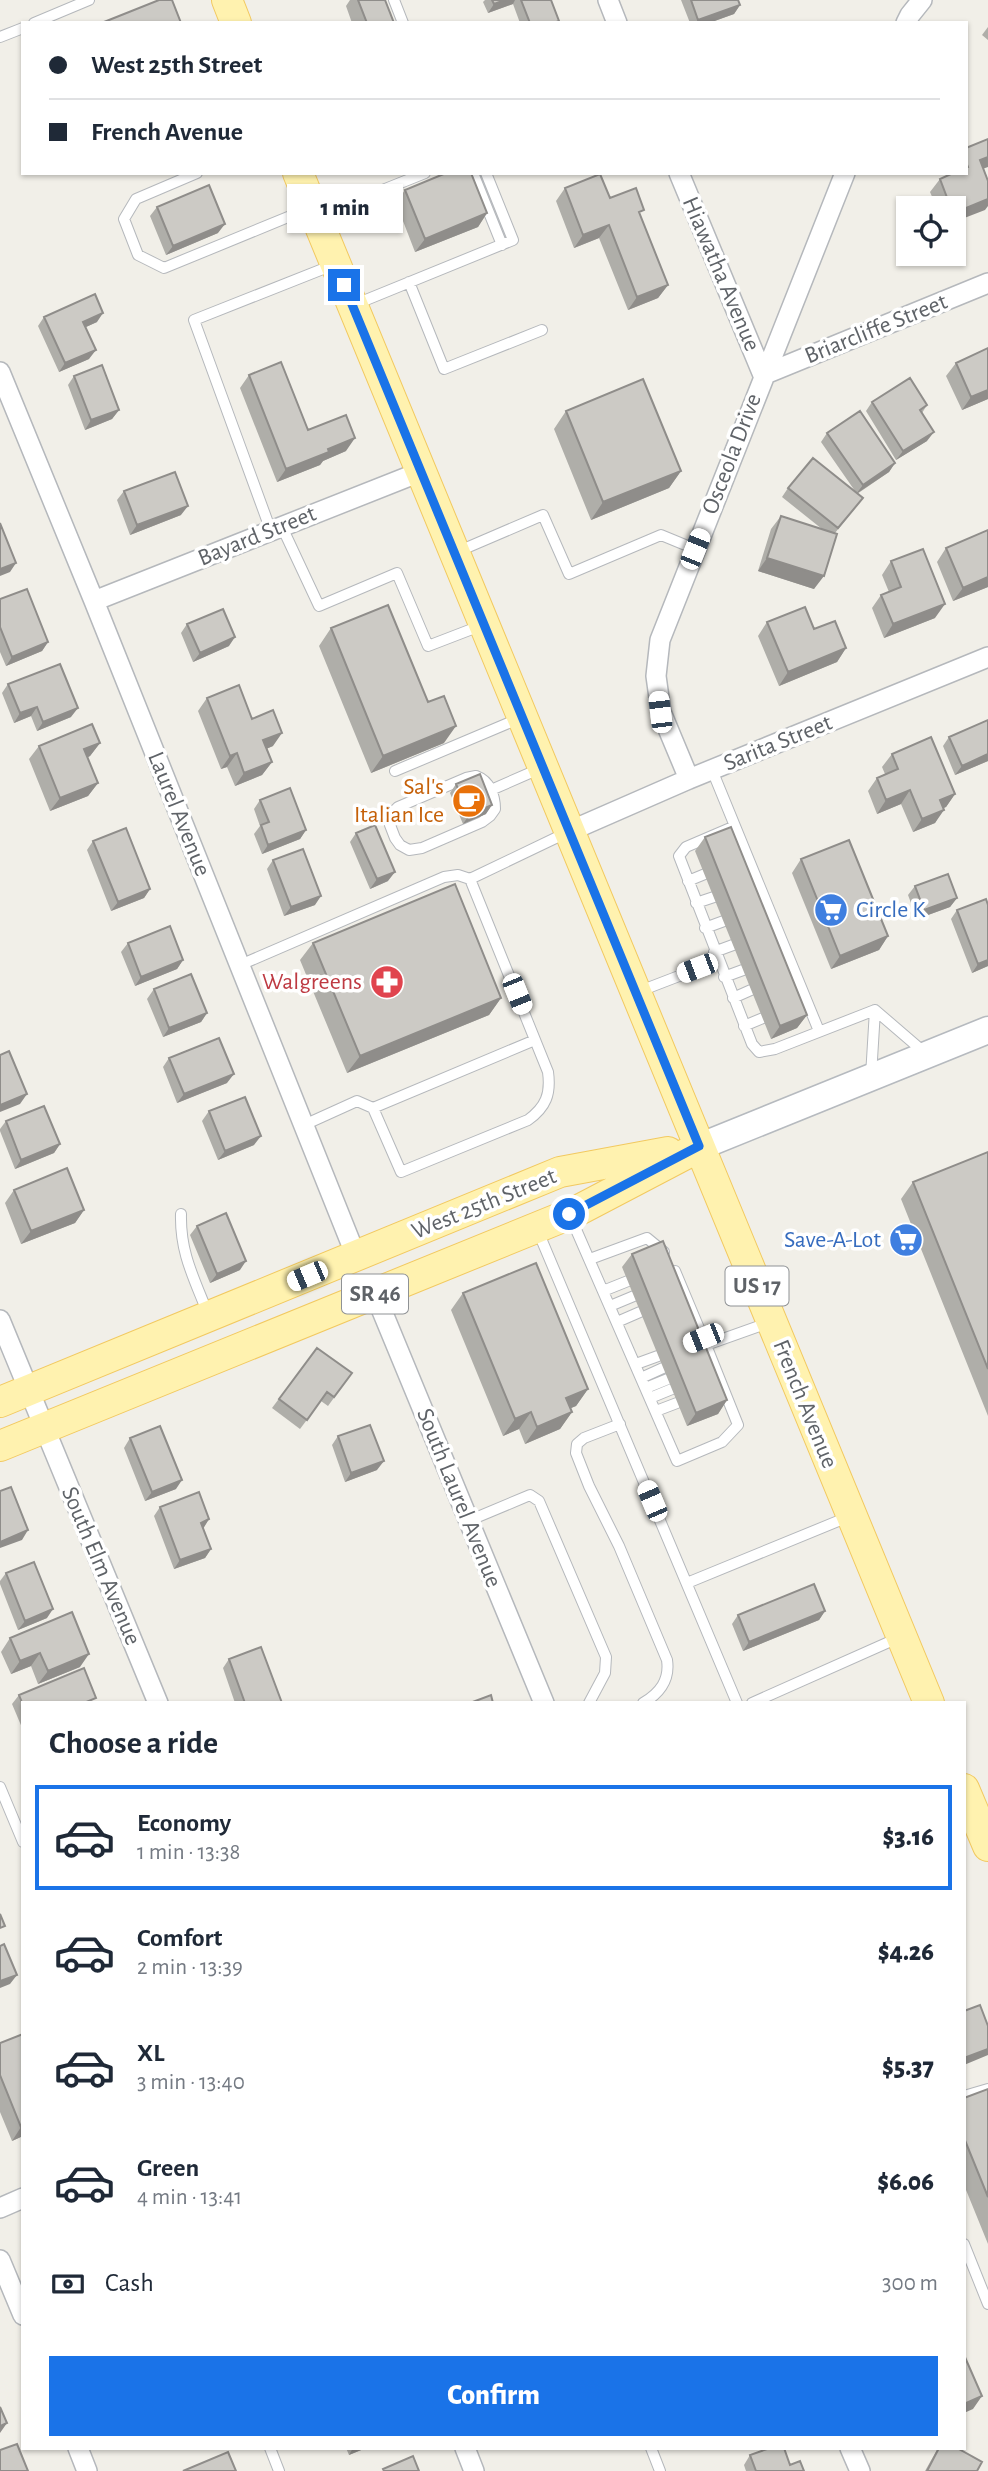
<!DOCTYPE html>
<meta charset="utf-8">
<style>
body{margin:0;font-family:"Alegreya Sans",sans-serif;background:#f2f2f3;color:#1f2937;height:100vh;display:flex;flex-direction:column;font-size:26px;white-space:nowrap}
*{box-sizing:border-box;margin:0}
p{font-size:23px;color:#747a83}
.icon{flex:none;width:38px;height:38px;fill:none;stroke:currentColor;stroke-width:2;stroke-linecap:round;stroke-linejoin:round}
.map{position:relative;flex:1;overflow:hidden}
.sheet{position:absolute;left:21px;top:1701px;width:945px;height:749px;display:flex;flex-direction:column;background:#fff;border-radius:0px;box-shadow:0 2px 5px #0004}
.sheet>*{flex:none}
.hud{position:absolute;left:21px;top:21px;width:947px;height:154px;border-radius:0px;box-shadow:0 2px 5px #0004;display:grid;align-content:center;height:154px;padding:0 28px;background:#fff}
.fabs{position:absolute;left:896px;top:196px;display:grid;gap:14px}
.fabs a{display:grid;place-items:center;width:70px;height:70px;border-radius:0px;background:#fff;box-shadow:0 2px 5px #0004;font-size:35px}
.end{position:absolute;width:32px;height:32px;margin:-16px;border:9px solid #1a73e8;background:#fff;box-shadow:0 0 0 4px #fff}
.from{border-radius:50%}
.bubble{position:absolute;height:49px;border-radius:0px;background:#fff;box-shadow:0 2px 5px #0004;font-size:23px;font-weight:800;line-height:49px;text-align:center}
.car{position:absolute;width:21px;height:42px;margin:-21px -10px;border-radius:9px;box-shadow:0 0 5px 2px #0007;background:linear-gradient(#fff 24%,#345 0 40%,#fff 0 76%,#345 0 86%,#fff 0)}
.hud b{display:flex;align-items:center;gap:24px;height:66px;font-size:26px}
.hud b+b{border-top:2px solid #e0e1e3}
.hud i{width:18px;height:18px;background:#1f2937}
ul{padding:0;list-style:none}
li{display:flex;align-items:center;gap:21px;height:105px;margin:0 14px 10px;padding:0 14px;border:4px solid transparent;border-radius:0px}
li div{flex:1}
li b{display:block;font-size:26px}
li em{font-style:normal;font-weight:800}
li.active{border-color:#1a73e8}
li>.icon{width:63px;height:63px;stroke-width:1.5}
h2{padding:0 28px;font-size:32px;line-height:84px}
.pay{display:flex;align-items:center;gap:18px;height:77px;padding:0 28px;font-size:26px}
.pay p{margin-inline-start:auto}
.action{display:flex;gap:14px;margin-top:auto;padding:14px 28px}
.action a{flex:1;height:80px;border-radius:0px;background:#1a73e8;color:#fff;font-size:28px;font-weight:800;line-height:80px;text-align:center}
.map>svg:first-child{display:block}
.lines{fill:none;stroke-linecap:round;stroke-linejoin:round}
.lane-casing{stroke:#b5b8bc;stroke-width:12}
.street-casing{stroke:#b5b8bc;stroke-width:22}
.secondary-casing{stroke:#b6babf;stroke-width:29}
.primary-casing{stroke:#f2c960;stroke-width:32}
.lane{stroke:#fff;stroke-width:10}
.street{stroke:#fff;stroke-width:19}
.secondary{stroke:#fff;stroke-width:26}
.primary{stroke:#fff2af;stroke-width:30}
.wall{fill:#afaea9}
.shaded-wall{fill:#8f8d8a}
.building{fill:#cccac5;stroke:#8f8d8a;stroke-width:2}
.route{stroke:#1a73e8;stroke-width:9}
.labels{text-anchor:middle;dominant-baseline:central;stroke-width:7;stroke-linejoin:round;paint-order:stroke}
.shield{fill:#fff;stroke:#8f9295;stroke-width:2}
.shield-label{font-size:23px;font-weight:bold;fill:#5f6368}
.street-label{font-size:24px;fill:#5f6368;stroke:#fff}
.food-label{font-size:24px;fill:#c56008;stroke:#fff;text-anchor:end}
.shop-label{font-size:24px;fill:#366cbe;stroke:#fff;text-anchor:start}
.health-label{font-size:24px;fill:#be3a42;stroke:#fff;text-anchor:end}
</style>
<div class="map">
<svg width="988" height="2471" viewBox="0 0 988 2471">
<rect width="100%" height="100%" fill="#f1efe8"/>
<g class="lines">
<g class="lane-casing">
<path id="lane" d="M394,0L403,23
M34,23L89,0
M0,37L23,28
M197,173L136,199L124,219L138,255L164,268L310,208
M473,173L502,245
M318,216L425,173
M409,282L444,369L542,330
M356,304L513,240L486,173
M282,527L319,606L397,573L428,646L480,626
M271,531L194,320L333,265
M459,551L543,515L569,574L661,535L695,549
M712,770L819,1031
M395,771L518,719
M476,776C490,781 495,796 495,809L490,816L482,822L422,848L409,850L400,845L395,838L390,825L393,812L398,807L466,778Z
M491,790L539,769
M735,826L686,847L679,856L752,1044L759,1052L775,1049L875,1010
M688,881L705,874
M696,903L714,897
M705,928L724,921
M714,952L733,945
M240,965L444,877L458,875L470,879
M724,977L743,970
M640,991L718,961
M733,998L751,990
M875,1010L925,1053
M744,1026L763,1018
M871,1076L875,1010
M373,1108L535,1040
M304,1125L357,1101L373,1108L401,1172L528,1120C546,1107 551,1094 548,1072L470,879L566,833
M181,1214C180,1253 194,1278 208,1314
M571,1218L677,1461L722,1442L738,1425L706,1345L768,1323
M537,1229L737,1703
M590,1259L647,1238L664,1252
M675,1271L706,1345
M603,1291L628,1281
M610,1306L634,1296
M617,1322L640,1312
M636,1364L658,1356
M641,1378L663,1368
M646,1388L668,1379
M650,1398L672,1389
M656,1411L677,1403
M620,1424L584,1438L577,1444L576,1453L589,1486L619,1546L667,1660C670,1680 660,1693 643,1703
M468,1521L530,1495L539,1501L606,1657L605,1673L589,1703
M687,1583L848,1517
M752,1703L898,1638
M0,1787L23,1842
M964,2096L988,2089
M964,2244L988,2304
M270,2448L279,2471
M651,2448L660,2471"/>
</g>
<g class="street-casing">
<path id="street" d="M608,0L617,23
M906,23L910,15L922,0
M679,173L763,375L988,283
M0,372L94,601L356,1256
M94,601L420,472
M689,779L661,712L656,676L660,640L845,173
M570,831L689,779L988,657
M375,1294L544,1703
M0,1320L158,1703
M0,2208L23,2198
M0,2260L23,2315
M78,2448L87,2471
M465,2448L474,2471
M850,2448L860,2471"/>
</g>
<g class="secondary-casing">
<path id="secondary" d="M699,1147L988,1030"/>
</g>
<g class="primary-casing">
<path id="primary" d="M227,0L236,23
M298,173L929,1703
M0,1402L560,1172L668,1152
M0,1446L575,1212L699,1147
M964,1789L988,1846"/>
</g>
<use href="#lane" class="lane"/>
<use href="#street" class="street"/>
<use href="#secondary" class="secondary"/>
<use href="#primary" class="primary"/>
</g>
<path class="wall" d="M350,0H385L394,23H352L346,6Z
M485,0H551L559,21L558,23H520L513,4L488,13L483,2Z
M681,0H738L740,5L734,14L709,23H690Z
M988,27V40L982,35Z
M966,148L984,169L985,210L937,208L930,192L940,179L966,173Z
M565,188L610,198L640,215L668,285L658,298L628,310L599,238L574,248L556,201Z
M405,190L487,213L478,227L415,252L396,203Z
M157,207L218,233L166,255L150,216Z
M44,317L97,322L86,327L89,359L59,372L38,326Z
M956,363L988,399L962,410L946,376Z
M249,375L308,430L346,451L323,461L320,465L277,482L240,388Z
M74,376L119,410L112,419L85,430L68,385Z
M872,402L927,405L922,413L927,441L896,460L866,411Z
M566,411L681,471L669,488L591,520L554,429Z
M827,433L895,463L889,472L857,494L863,498L835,533L814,589L758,571L771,529L781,516L822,529L782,497L788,488L855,491L821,442Z
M124,491L181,515L130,535L117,500Z
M946,548L988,587L953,601L937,562Z
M891,561L935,618L884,638L872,608L881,595L889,592L882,575Z
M0,599L48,642L42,651L6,666L0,652Z
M767,622L814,629L846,648L837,662L779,686L758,636Z
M187,624L229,646L193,662L181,633Z
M331,628L428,702L444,743L371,773L319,646Z
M8,684L71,717L37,731L31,716L14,723L2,693Z
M207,698L252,719L273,746L266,749L272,762L262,775L235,786L227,767L221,769L198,711Z
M988,720V761L955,775L943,746L949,737Z
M100,743L90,756L87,758L98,783L88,796L50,811L29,759L39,746Z
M892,754L955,794L946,807L943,808L935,823L913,832L901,804L877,814L868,791L877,778L885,774L882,767Z
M456,784L486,814L463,824L450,793Z
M260,800L306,830L300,839L262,854L254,834L260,826L254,809Z
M356,833L388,881L370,889L350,842Z
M705,837L807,1015L797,1028L771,1039L695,851Z
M93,841L150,889L144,898L111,911L87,850Z
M801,859L888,936L879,950L831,969L792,873Z
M273,860L315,905L284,916L267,869Z
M915,886L957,898L950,907L917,919L908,895Z
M957,910L988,966L972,973L951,919Z
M128,943L183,960L177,969L135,986L121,952Z
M313,943L501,998L489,1015L347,1073L300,960Z
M154,989L207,1013L201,1022L163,1037L147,999Z
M169,1058L227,1083L177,1103L163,1067Z
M209,1111L254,1145L218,1160L202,1121Z
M6,1121L60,1144L54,1153L15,1169L0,1131V1129Z
M988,1152V1416L901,1199L913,1182Z
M14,1190L84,1210L75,1223L21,1244L5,1203Z
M197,1226L240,1270L210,1283L190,1235Z
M632,1254L727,1400L718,1414L687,1426L622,1267Z
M463,1293L588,1389L576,1406L571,1408L572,1412L560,1429L525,1444L519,1429L503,1436L451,1310Z
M317,1348L352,1373L328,1406L321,1401L300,1429L272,1408Z
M338,1436L377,1470L345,1482L332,1445Z
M130,1438L176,1489L145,1501L124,1448Z
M160,1507L209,1519L203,1528L211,1549L205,1558L174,1569L154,1516Z
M6,1573L47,1618L18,1630L0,1584V1581Z
M825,1611L819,1620L743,1651L732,1624L738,1615Z
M10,1638L80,1667L38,1684L31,1666L11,1674L1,1652Z
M229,1659L282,1703H235L223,1668Z
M19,1695L23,1703V1730L12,1704Z
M0,2043L23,2136L12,2141L0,2112Z
M988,2089V2244L964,2185V2098Z
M346,2448H366L349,2455Z
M938,2448H957L977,2471H925Z
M750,2455L804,2471H746L744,2465Z"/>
<path class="shaded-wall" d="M505,0H515L513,4L488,13L494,4Z
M740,5L734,14L709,23H696L698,20Z
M988,157V167L971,173L980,160Z
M988,199V206L985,210L954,222V213Z
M487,213L478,227L415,252L425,239Z
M225,224L218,233L166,255L173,246Z
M609,225L599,238L574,248L583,235Z
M668,285L658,298L628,310L637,297Z
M103,313L97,322L77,331L83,322Z
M96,350L89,359L59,372L65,363Z
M988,390V399L962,410L971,397Z
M119,410L112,419L85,430L91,420Z
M934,432L927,441L896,460L903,451Z
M355,438L346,451L323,461L320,465L277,482L286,469L328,449Z
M895,463L889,472L856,494L863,485Z
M681,471L669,488L591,520L603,502Z
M188,506L181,515L130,535L137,525Z
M767,558L824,576L814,589L758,571Z
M16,563L10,572L0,576V569Z
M988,577V587L953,601L963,588Z
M945,604L935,618L884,638L893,624Z
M235,637L229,646L193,662L200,653Z
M48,642L42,651L6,666L12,657Z
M846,648L837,662L779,686L788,672Z
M37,707L31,716L14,723L20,713Z
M78,708L71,717L37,731L43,722Z
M456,726L444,743L371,773L383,756Z
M282,733L273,746L254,754L263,740Z
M100,743L90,756L75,763L84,749Z
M237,753L227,767L221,769L230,756Z
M988,754V761L955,775L962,766Z
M272,762L262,775L235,786L244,773Z
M98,783L88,796L50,811L60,798Z
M910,790L901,804L877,814L886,800Z
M955,794L946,807L931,814L940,800Z
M492,805L486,814L463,824L469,815Z
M944,810L935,823L913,832L922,819Z
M306,830L300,839L262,854L268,845Z
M395,872L388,881L370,889L377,879Z
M150,889L144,898L111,911L118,902Z
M321,896L315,905L284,916L291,907Z
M957,898L950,907L917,919L924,910Z
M888,936L879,950L831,969L840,956Z
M183,960L177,969L135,986L141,977Z
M988,960V966L972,973L978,964Z
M501,998L489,1015L347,1073L360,1056Z
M207,1013L201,1022L163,1037L169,1028Z
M807,1015L797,1028L771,1039L780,1026Z
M234,1074L227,1083L177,1103L184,1094Z
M27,1094L20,1104L0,1112V1105Z
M261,1136L254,1145L218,1160L225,1151Z
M60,1144L54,1153L15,1169L21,1160Z
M84,1210L75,1223L21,1244L31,1231Z
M246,1261L240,1270L210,1283L217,1274Z
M588,1389L576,1406L554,1415L566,1398Z
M727,1400L718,1414L687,1426L696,1413Z
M531,1412L519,1429L503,1436L515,1419Z
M572,1412L560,1429L525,1444L537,1427Z
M384,1461L377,1470L345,1482L351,1473Z
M182,1480L176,1489L145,1501L152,1492Z
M209,1519L203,1529L201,1523Z
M28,1530L22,1540L0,1548V1542Z
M211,1549L205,1558L174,1569L180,1560Z
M53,1609L47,1618L18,1630L25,1621Z
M825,1611L819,1620L743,1651L749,1642Z
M40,1653L31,1666L11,1674L20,1661Z
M89,1654L80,1667L38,1684L48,1671Z
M17,1975L10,1984L0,1988V1981Z
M988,2049V2055L964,2065V2058Z
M23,2126V2136L12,2141L21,2127Z
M982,2396L973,2409L964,2413V2404Z
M7,2423L0,2433V2426Z
M353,2448H366L349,2455Z"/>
<path class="building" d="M159,0H172L181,23L104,22Z
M358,0H385L394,23H367Z
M492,0H505L494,4Z
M521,0H551L559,21L554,23H530Z
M691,0H738L740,5L698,20Z
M988,139V157L980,160L988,181V199L954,213V208H951L940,179L953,173H966V168L968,167L966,162V148Z
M446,173H471L487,213L425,239L405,190Z
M600,174L610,198L636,188L644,210L639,212L668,285L637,297L609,225L583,235L565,188Z
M209,185L225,224L173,246L157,207Z
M95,294L103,313L83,322L96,350L65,363L44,317Z
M988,348V390L971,397L956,363Z
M281,362L308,430L346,415L355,438L328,449L329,452L286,469L249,375Z
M102,365L119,410L91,420L74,376Z
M910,378L927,405L920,410L934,432L903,451L872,402Z
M643,379L681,471L603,502L566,411Z
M860,411L895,463L863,485L827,433Z
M813,458L863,498L838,528L788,488Z
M175,472L188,506L137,525L124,491Z
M781,516L837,534L824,576L767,558Z
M0,523L16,563L0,569Z
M988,530V577L963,588L946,548Z
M923,549L945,604L893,624L881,595L901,587L891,561Z
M27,589L48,642L12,657L0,627V599Z
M388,605L428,702L444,696L456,726L383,756L331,628Z
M805,607L814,629L835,621L846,648L788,672L767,622Z
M223,609L235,637L200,653L187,624Z
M60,664L78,708L43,722L37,707L20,713L8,684Z
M239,685L252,719L273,710L282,733L263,740L272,762L244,773L237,753L230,756L207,698Z
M988,720V754L962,766L949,737Z
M92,724L100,743L84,749L98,783L60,798L39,746Z
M931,737L955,794L940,800L944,810L922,819L910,790L886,800L877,778L898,769L892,754Z
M480,774L492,805L469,815L456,784Z
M290,788L306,830L268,845L261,825L269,822L260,800Z
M375,825L395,872L377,879L356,833Z
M731,827L807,1015L780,1026L705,837Z
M126,828L150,889L118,902L93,841Z
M849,840L888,936L840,956L801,859Z
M303,849L321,896L291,907L273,860Z
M948,874L957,898L924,910L915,886Z
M455,884L501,998L360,1056L313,943Z
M986,899L988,905V960L978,964L957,910Z
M170,926L183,960L141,977L128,943Z
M191,974L207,1013L169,1028L154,989Z
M219,1038L234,1074L184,1094L169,1058Z
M9,1051L27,1094L0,1105V1055Z
M245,1097L261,1136L225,1151L209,1111Z
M44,1106L60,1144L21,1160L6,1121Z
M988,1152V1369L913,1182Z
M67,1168L84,1210L31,1231L14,1190Z
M226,1213L246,1261L217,1274L197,1226Z
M663,1241L727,1400L696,1413L632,1254Z
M536,1263L588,1389L566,1398L572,1412L537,1427L531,1412L515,1419L463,1293Z
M317,1348L352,1373L334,1397L327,1392L307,1420L279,1399Z
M370,1425L384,1461L351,1473L338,1436Z
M160,1426L182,1480L152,1492L130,1438Z
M11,1487L28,1530L0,1542V1491Z
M199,1492L209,1519L201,1523L211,1549L180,1560L160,1507Z
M34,1562L53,1609L25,1621L6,1573Z
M814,1584L825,1611L749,1642L738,1615Z
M72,1612L89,1654L48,1671L40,1653L20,1661L10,1638Z
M261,1647L282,1703H245L229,1659Z
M84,1668L96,1698L84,1703H23V1705L19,1695Z
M491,1695L493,1703H470Z
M0,1914L5,1926L0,1928Z
M4,1944L17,1975L0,1981V1946Z
M980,2005L988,2026V2049L964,2058V2011Z
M23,2034V2126L21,2127L0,2075V2043Z
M988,2089V2197L964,2138V2098Z
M964,2355L982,2396L964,2404Z
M0,2407L7,2423L0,2426Z
M17,2444L28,2471H0V2450Z
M770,2448H784L790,2465L800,2461L804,2471H756L750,2455Z
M939,2448H957L982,2462L977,2471H927Z
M228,2452L236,2471H183Z
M413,2456L419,2471H384L383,2469Z"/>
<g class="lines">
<path class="route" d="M344,285L699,1146L569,1214"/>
</g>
<defs>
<g id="cafe-disc" transform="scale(1.75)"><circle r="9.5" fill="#e8710a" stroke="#fff"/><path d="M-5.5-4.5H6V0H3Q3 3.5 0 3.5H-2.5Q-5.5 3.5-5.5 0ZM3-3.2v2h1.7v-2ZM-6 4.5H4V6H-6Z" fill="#fff"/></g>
<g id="supermarket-disc" transform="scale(1.75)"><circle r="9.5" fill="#3f7fe0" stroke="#fff"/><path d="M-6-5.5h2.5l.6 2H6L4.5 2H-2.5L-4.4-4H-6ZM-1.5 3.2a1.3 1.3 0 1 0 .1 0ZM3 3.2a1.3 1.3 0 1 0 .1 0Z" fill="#fff"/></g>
<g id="pharmacy-disc" transform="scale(1.75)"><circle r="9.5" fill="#e0444e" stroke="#fff"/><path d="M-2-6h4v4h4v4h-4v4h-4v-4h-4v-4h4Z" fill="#fff"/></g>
</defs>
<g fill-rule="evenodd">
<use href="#cafe-disc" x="469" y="801"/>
<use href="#supermarket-disc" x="831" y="910"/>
<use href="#pharmacy-disc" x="387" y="982"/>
<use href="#supermarket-disc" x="906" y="1240"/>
</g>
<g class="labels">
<g class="shield">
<rect x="725.5" y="1266.5" width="63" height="39" rx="5"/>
<rect x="342" y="1274.5" width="66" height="39" rx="5"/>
</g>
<g class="shield-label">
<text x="757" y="1286">US 17</text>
<text x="375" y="1294">SR 46</text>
</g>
<g class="street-label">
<text transform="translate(721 274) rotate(67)">Hiawatha Avenue</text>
<text transform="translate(876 329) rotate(-22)">Briarcliffe Street</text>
<text transform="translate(732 454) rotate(-69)">Osceola Drive</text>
<text transform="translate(257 536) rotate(-22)">Bayard Street</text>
<text transform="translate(778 743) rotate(-22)">Sarita Street</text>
<text transform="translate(179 814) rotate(68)">Laurel Avenue</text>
<text transform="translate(484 1204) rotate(-22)">West 25th Street</text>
<text transform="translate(805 1404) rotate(68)">French Avenue</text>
<text transform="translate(459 1498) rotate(68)">South Laurel Avenue</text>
<text transform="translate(101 1566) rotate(67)">South Elm Avenue</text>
</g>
<g class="food-label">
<text x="444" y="787">Sal's<tspan x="444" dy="28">Italian Ice</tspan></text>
</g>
<g class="shop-label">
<text x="856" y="910">Circle K</text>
<text x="881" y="1240" text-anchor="end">Save-A-Lot</text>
</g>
<g class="health-label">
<text x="362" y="982">Walgreens</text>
</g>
</g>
</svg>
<div class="fabs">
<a><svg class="icon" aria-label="locate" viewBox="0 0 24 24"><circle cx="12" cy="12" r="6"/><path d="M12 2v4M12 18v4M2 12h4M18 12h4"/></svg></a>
</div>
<i class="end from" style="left:569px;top:1214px"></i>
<i class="end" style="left:344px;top:285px"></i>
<div class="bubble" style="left:287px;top:184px;width:116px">1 min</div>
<i class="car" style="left:695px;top:549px;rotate:22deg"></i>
<i class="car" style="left:660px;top:712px;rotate:353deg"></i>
<i class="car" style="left:697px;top:968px;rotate:249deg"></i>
<i class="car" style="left:517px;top:994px;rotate:158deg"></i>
<i class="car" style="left:307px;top:1276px;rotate:247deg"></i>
<i class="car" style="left:703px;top:1338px;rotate:248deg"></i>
<i class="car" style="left:652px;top:1501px;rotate:337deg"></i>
<div class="hud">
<b><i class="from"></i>West 25th Street</b>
<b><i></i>French Avenue</b>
</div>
<section class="sheet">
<h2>Choose a ride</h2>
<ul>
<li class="active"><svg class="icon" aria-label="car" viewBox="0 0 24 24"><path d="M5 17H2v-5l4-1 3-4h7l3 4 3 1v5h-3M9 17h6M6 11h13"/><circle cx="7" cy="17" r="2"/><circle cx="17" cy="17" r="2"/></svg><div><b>Economy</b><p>1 min · 13:38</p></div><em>$3.16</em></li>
<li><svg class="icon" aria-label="car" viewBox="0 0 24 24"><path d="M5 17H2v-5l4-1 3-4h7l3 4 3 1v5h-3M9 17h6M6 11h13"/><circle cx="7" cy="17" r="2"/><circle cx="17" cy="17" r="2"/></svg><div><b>Comfort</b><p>2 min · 13:39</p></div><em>$4.26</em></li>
<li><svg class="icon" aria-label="car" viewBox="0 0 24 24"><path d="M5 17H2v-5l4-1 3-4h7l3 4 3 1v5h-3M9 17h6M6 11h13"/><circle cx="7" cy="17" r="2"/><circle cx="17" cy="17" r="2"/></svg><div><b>XL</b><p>3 min · 13:40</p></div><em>$5.37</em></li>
<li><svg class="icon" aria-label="car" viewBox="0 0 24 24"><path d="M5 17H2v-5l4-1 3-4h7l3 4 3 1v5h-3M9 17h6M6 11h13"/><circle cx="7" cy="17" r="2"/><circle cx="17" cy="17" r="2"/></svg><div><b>Green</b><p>4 min · 13:41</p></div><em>$6.06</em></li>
</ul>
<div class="pay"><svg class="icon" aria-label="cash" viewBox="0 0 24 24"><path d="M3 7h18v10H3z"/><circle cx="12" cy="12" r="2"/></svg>Cash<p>300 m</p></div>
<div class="action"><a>Confirm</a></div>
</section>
</div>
